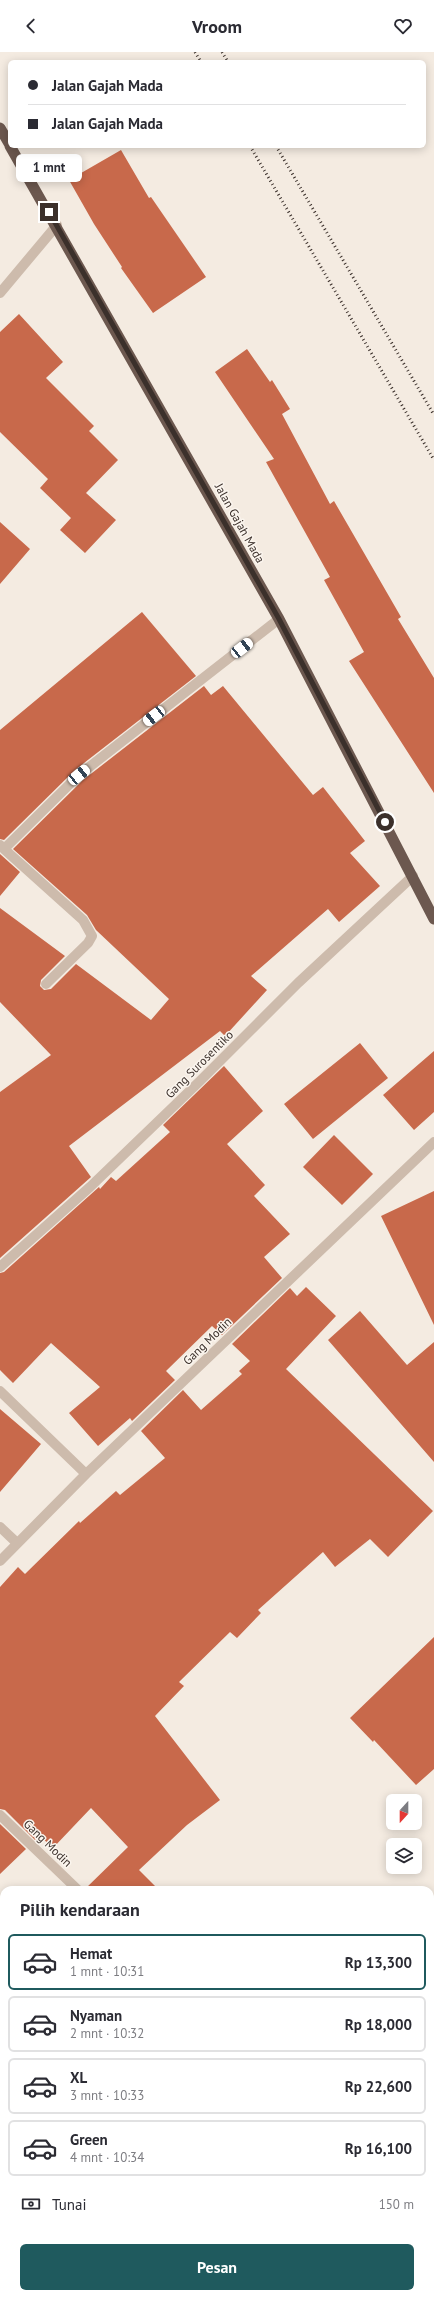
<!DOCTYPE html>
<html lang="id">
<meta charset="utf-8">
<style>
body{margin:0;font-family:"PT Sans",sans-serif;background:#f2f2f3;color:#2b2b33;height:100vh;display:flex;flex-direction:column;font-size:15px;white-space:nowrap}
*{box-sizing:border-box;margin:0}
p{font-size:13px;color:#7c7c81}
.icon{flex:none;width:22px;height:22px;fill:none;stroke:currentColor;stroke-width:2;stroke-linecap:round;stroke-linejoin:round}
.map{position:relative;flex:1;overflow:hidden}
.side{position:absolute;left:0px;top:1834px;width:434px;height:412px;display:flex;flex-direction:column;background:#fff;border-radius:12px 12px 0 0;box-shadow:0 2px 10px #0003}
.side>*{flex:none}
.banner{position:absolute;left:8px;top:8px;width:418px;height:88px;border-radius:6px;box-shadow:0 2px 10px #0003;display:grid;align-content:center;height:88px;padding:0 20px;background:#fff}
.needle{width:26px;rotate:201deg}
.buttons{position:absolute;left:386px;top:1742px;display:grid;gap:8px}
.buttons a{display:grid;place-items:center;width:36px;height:36px;border-radius:6px;background:#fff;box-shadow:0 2px 10px #0003;font-size:20px}
.end{position:absolute;width:18px;height:18px;margin:-9px;border:5px solid #3b302b;background:#fff;box-shadow:0 0 0 2px #fff}
.from{border-radius:50%}
.bubble{position:absolute;height:28px;border-radius:6px;background:#fff;box-shadow:0 2px 10px #0003;font-size:13px;font-weight:800;line-height:28px;text-align:center}
.car{position:absolute;width:12px;height:24px;margin:-12px -6px;border-radius:5px;box-shadow:0 0 3px 1px #0007;background:linear-gradient(#fff 24%,#345 0 40%,#fff 0 76%,#345 0 86%,#fff 0)}
.banner b{display:flex;align-items:center;gap:14px;height:38px;font-size:15px}
.banner b+b{border-top:1px solid #e1e1e2}
.banner i{width:10px;height:10px;background:#2b2b33}
ul{padding:0;list-style:none}
li{display:flex;align-items:center;gap:12px;height:56px;margin:0 8px 6px;padding:0 12px;border:2px solid #e1e1e2;border-radius:6px}
li div{flex:1}
li b{display:block;font-size:15px}
li em{font-style:normal;font-weight:800}
li.current{border-color:#1f5a5e}
li>.icon{width:36px;height:36px;stroke-width:1.5}
h2{padding:0 20px;font-size:18px;line-height:48px}
.pay{display:flex;align-items:center;gap:10px;height:44px;padding:0 20px;font-size:15px}
.pay p{margin-inline-start:auto}
.cta{display:flex;gap:8px;margin-top:auto;padding:8px 20px}
.cta a{flex:1;height:46px;border-radius:6px;background:#1f5a5e;color:#fff;font-size:16px;font-weight:800;line-height:46px;text-align:center}
header{display:flex;justify-content:space-between;align-items:center;height:52px;padding:0 20px;background:#fff;font-size:18px;font-weight:800}
.map>svg:first-child{display:block}
.lines{fill:none;stroke-linecap:round;stroke-linejoin:round}
.stream{stroke:#7fb0b2;stroke-width:10}
.building{fill:#c8694b}
.service{stroke:#cdbbac;stroke-width:10}
.minor{stroke:#cdbbac;stroke-width:10}
.trunk{stroke:#6c584f;stroke-width:11}
.rail{stroke:#3b302b;stroke-width:3;stroke-dasharray:1 3;stroke-linecap:butt}
.route{stroke:#3b302b;stroke-width:5}
.labels{text-anchor:middle;dominant-baseline:central;stroke-width:3;stroke-linejoin:round;paint-order:stroke}
.street-label{font-size:12px;fill:#3b302b;stroke:#fbf5ee}
</style>
<header><svg class="icon" aria-label="back" viewBox="0 0 24 24"><path d="M15 5l-7 7 7 7"/></svg>Vroom<svg class="icon" aria-label="heart" viewBox="0 0 24 24"><path d="M12 20l-8-8c-3-5 5-10 8-4 3-6 11-1 8 4z"/></svg></header>
<div class="map">
<svg width="434" height="2246" viewBox="0 0 434 2246">
<rect width="100%" height="100%" fill="#f4ebe1"/>
<g class="lines">
<path class="stream" d="M0,2225L4,2229
M18,2242L22,2246"/>
</g>
<path class="building" d="M121,98L149,146L151,145L206,225L153,261L121,216L122,215L94,172L69,128Z
M19,262L63,310L46,326L94,374L89,379L118,408L86,441L116,468L85,501L60,478L71,466L40,436L48,427L0,380V280Z
M247,297L270,330L272,328L290,357L282,362L330,452L334,449L401,565L398,567L434,626V741L349,609L364,600L324,528L330,525L266,410L274,407L215,320Z
M0,470L30,497L0,532Z
M142,560L196,624L75,718L4,788L0,787V678Z
M204,634L211,643L223,634L313,743L323,735L365,789L350,801L380,834L339,870L328,857L251,924L267,938L225,984L220,979L69,1094L91,1125L0,1206V1040L51,1003L0,950V856L65,904L41,928L40,934L44,938L51,937L76,912L151,968L169,947L96,878L87,863L13,797L83,728Z
M0,802L20,820L0,844Z
M360,991L388,1026L313,1087L284,1052Z
M434,999V1060L414,1078L383,1043Z
M224,1014L263,1059L227,1092L265,1133L254,1144L290,1182L264,1205L282,1226L222,1283L212,1274L166,1319L175,1328L132,1369L130,1366L98,1394L69,1361L100,1335L51,1291L13,1331L0,1318V1221L4,1220L99,1135L100,1137L111,1125L116,1129L170,1080L163,1073Z
M334,1083L373,1122L342,1153L303,1115Z
M434,1139V1273L381,1164Z
M306,1235L336,1264L286,1317L433,1459L388,1505L370,1487L335,1515L323,1500L258,1558L261,1561L237,1586L230,1580L179,1630L184,1634L155,1664L220,1748L187,1773L139,1818L159,1838H84L128,1795L91,1756L53,1796L40,1784L35,1788L5,1758L0,1757V1535L18,1515L25,1522L79,1469L80,1471L116,1439L120,1443L165,1406L141,1379L183,1338L201,1358L242,1322L239,1319L250,1309L232,1292L290,1236L297,1244Z
M360,1259L407,1313L434,1290V1410L328,1288Z
M0,1357L41,1392L0,1440Z
M434,1585V1717L416,1733L374,1688L373,1690L350,1666Z
M0,1772L26,1797L0,1822Z"/>
<g class="lines">
<path class="service" d="M0,1475L17,1491"/>
<path class="minor" d="M0,241L57,173
M0,793L4,797L79,723L279,567
M4,797L83,868L92,884L88,891L46,932
M0,1215L90,1135L200,1029L298,931L413,824
M0,1339L86,1422
M0,1509L86,1422L434,1090
M0,1763L78,1838
M430,2158L434,2162
M214,2246L217,2242"/>
<path class="trunk" d="M0,76L10,93
M10,94L279,567L434,867"/>
<path class="rail" d="M195,0L201,10
M222,0L228,10
M250,94L434,408
M276,94L434,363"/>
</g>
<g class="lines">
<path class="route" d="M49,160L279,567L385,770"/>
</g>
<g class="labels">
<g class="street-label">
<text transform="translate(240 471) rotate(61)">Jalan Gajah Mada</text>
<text transform="translate(199 1012) rotate(-45)">Gang Surosentiko</text>
<text transform="translate(207 1289) rotate(-44)">Gang Modin</text>
<text transform="translate(48 1791) rotate(44)">Gang Modin</text>
</g>
</g>
</svg>
<div class="buttons">
<a><svg class="needle" viewBox="-14 -14 28 28"><path d="M0-13l5 13h-10z" fill="#e53935"/><path d="M0 13l5-13h-10z" fill="#7c7c81"/></svg></a>
<a><svg class="icon" aria-label="layers" viewBox="0 0 24 24"><path d="M12 4l9 5-9 5-9-5zM3 14l9 5 9-5"/></svg></a>
</div>
<i class="end from" style="left:385px;top:770px"></i>
<i class="end" style="left:49px;top:160px"></i>
<div class="bubble" style="left:16px;top:102px;width:66px">1 mnt</div>
<i class="car" style="left:242px;top:596px;rotate:52deg"></i>
<i class="car" style="left:154px;top:664px;rotate:232deg"></i>
<i class="car" style="left:79px;top:723px;rotate:51deg"></i>
<div class="banner">
<b><i class="from"></i>Jalan Gajah Mada</b>
<b><i></i>Jalan Gajah Mada</b>
</div>
<section class="side">
<h2>Pilih kendaraan</h2>
<ul>
<li class="current"><svg class="icon" aria-label="car" viewBox="0 0 24 24"><path d="M5 17H2v-5l4-1 3-4h7l3 4 3 1v5h-3M9 17h6M6 11h13"/><circle cx="7" cy="17" r="2"/><circle cx="17" cy="17" r="2"/></svg><div><b>Hemat</b><p>1 mnt · 10:31</p></div><em>Rp 13,300</em></li>
<li><svg class="icon" aria-label="car" viewBox="0 0 24 24"><path d="M5 17H2v-5l4-1 3-4h7l3 4 3 1v5h-3M9 17h6M6 11h13"/><circle cx="7" cy="17" r="2"/><circle cx="17" cy="17" r="2"/></svg><div><b>Nyaman</b><p>2 mnt · 10:32</p></div><em>Rp 18,000</em></li>
<li><svg class="icon" aria-label="car" viewBox="0 0 24 24"><path d="M5 17H2v-5l4-1 3-4h7l3 4 3 1v5h-3M9 17h6M6 11h13"/><circle cx="7" cy="17" r="2"/><circle cx="17" cy="17" r="2"/></svg><div><b>XL</b><p>3 mnt · 10:33</p></div><em>Rp 22,600</em></li>
<li><svg class="icon" aria-label="car" viewBox="0 0 24 24"><path d="M5 17H2v-5l4-1 3-4h7l3 4 3 1v5h-3M9 17h6M6 11h13"/><circle cx="7" cy="17" r="2"/><circle cx="17" cy="17" r="2"/></svg><div><b>Green</b><p>4 mnt · 10:34</p></div><em>Rp 16,100</em></li>
</ul>
<div class="pay"><svg class="icon" aria-label="cash" viewBox="0 0 24 24"><path d="M3 7h18v10H3z"/><circle cx="12" cy="12" r="2"/></svg>Tunai<p>150 m</p></div>
<div class="cta"><a>Pesan</a></div>
</section>
</div>
